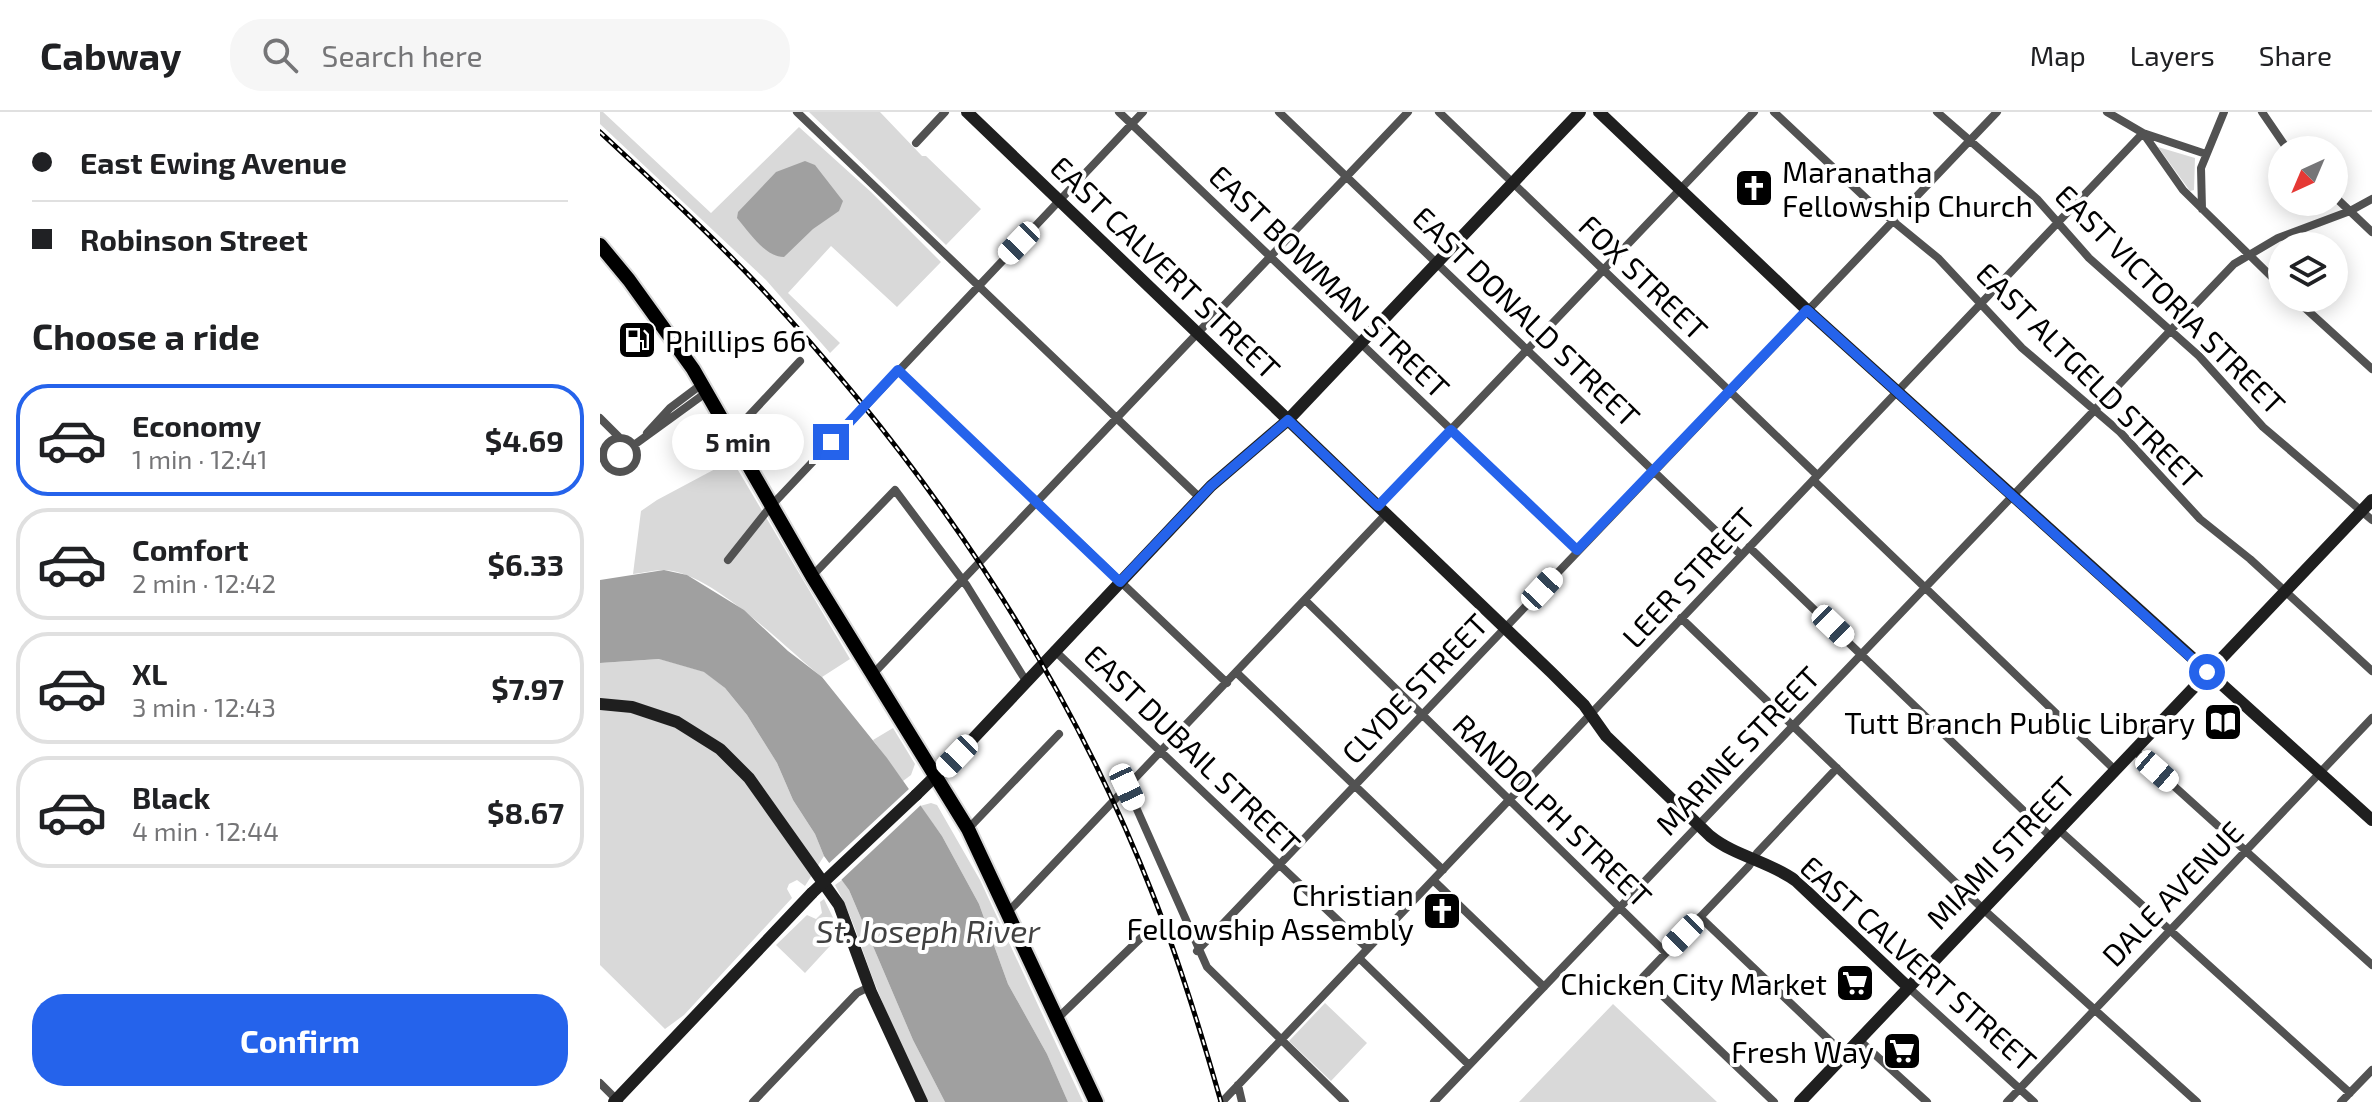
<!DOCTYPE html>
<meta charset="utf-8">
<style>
body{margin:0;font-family:"Exo 2",sans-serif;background:#f6f6f6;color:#202124;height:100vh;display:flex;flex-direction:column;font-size:30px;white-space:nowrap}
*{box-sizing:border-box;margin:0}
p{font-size:26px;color:#757577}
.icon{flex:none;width:44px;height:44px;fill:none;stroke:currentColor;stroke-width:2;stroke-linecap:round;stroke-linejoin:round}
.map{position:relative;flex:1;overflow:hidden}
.side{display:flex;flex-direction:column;background:#fff;width:600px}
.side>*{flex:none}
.top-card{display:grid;align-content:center;height:176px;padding:0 32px;background:#fff}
.needle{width:52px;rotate:224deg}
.fabs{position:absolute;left:1668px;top:24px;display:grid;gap:16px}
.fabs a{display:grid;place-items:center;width:80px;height:80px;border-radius:50%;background:#fff;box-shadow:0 4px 20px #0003;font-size:40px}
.end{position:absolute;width:36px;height:36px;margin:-18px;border:10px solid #2563eb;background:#fff;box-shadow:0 0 0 4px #fff}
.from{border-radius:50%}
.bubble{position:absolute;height:56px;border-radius:28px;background:#fff;box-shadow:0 4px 20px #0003;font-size:26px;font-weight:700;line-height:56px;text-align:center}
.car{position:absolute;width:24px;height:48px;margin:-24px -12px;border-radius:10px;box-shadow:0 0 6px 2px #0007;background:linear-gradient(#fff 24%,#345 0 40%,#fff 0 76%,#345 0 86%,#fff 0)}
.top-card b{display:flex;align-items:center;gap:28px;height:76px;font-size:30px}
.top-card b+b{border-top:2px solid #e0e0e0}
.top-card i{width:20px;height:20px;background:#202124}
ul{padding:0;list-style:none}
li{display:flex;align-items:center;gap:24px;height:112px;margin:0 16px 12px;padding:0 16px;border:4px solid #e0e0e0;border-radius:32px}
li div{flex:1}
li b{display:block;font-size:30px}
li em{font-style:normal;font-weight:700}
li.current{border-color:#2563eb}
li>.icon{width:72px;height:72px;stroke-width:1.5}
h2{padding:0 32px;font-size:36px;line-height:96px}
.primary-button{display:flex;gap:16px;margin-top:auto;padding:16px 32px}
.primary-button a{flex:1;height:92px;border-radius:32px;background:#2563eb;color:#fff;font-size:32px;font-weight:700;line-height:92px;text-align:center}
header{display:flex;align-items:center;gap:48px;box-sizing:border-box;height:112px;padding:0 40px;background:#fff;border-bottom:2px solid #e0e0e0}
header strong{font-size:38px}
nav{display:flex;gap:44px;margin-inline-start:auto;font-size:28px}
.search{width:560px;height:72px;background:#f6f6f6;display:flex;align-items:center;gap:20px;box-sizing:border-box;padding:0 28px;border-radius:32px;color:#757577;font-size:30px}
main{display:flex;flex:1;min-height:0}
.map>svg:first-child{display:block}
.green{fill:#d9d9d9}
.water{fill:#a0a0a0}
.pier{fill:#fff}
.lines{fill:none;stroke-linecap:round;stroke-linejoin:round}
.primary-casing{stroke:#dbdbdb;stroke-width:18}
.street{stroke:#525252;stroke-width:8}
.secondary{stroke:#1f1f1f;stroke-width:12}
.primary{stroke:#000;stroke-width:14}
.rail-casing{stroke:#000;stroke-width:5}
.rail{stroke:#fff;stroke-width:2;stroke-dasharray:6;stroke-linecap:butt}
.secondary-bridge{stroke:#1f1f1f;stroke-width:12}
.route{stroke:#2563eb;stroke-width:10}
.labels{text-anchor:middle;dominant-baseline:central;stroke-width:8;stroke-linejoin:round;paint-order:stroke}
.poi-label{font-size:30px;fill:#000;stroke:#fff;text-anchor:end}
.street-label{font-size:30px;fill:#000;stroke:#fff}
.water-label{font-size:32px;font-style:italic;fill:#414141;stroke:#fff}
</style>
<header>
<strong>Cabway</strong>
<div class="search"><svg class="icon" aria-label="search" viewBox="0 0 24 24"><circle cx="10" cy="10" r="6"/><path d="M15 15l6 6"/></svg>Search here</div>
<nav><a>Map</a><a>Layers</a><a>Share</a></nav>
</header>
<main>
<section class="side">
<div class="top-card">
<b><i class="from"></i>East Ewing Avenue</b>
<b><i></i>Robinson Street</b>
</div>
<h2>Choose a ride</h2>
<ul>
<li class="current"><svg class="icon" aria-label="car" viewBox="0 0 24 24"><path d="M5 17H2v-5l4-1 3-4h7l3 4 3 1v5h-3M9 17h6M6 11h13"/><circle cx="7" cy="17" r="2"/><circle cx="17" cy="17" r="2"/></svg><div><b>Economy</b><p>1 min · 12:41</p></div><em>$4.69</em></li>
<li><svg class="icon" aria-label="car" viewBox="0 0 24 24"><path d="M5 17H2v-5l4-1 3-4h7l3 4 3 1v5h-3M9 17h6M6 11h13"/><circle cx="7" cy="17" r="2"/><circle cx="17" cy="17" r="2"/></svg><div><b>Comfort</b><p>2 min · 12:42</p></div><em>$6.33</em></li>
<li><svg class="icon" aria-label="car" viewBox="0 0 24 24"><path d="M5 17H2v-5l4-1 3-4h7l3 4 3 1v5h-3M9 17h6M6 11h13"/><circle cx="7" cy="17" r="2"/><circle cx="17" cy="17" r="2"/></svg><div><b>XL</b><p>3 min · 12:43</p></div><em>$7.97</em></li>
<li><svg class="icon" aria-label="car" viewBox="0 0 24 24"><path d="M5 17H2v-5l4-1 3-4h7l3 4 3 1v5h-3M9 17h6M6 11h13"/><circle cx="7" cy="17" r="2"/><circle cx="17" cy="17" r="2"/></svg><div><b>Black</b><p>4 min · 12:44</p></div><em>$8.67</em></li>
</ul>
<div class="primary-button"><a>Confirm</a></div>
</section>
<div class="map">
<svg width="1772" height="990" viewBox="0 0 1772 990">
<rect width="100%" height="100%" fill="#fff"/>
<path class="green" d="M0,0H3L111,101L199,15L271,80L341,150L297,195L231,134L188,181L240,231L230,241L166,168L0,12Z
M209,0H280L322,44H326L381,97L346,133Z
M1558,35L1595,46L1594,78L1590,79Z
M132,348L250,547L222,565C185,536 111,459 64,458C54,458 43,461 33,462L41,399L57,388Z
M60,547L105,560L125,576L147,603L177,651L193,688L215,722L224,744L205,774L197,768L189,772L187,777L192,786L84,903L65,917L0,853V551Z
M293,616L315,652L311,663L303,669L273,628Z
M331,691L337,693L380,768L483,990H468L447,942L408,872L379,792L342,724L320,694Z
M242,768L249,778L313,928L345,990H328C311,953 292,915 277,877C262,840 255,809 235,773Z
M224,787L241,822L205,861L176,833L207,803L216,807L222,801L220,790Z
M725,891L767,931L731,969L689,929Z
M1013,892L1117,990H919Z"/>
<path class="water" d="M205,49L215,53L243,89L239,99L213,117L184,145C165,145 149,120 137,106L138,100L176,60Z
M64,458L87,463L144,498L188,539L222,565L287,646L342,724L379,792L408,872L447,942L468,990H345L313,928L249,778L224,744L215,722L193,688L177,651L147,603L125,576L104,560L59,547L0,551V468Z"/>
<path class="pier" d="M310,676L323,691L239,770L226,754Z"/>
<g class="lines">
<g class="primary-casing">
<path id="primary" d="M0,133L29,168L93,257L212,464L368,717L496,990"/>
</g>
<path class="street" d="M197,0L600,386
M519,0L977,438
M679,0L1141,443
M839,0L1217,363
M1174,0L1272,92L1338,146L1422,236L1520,320L1600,407L1650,447L1772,559
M1337,0L1437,87L1489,146L1599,244L1663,315L1772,408
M1507,0L1543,21L1583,78L1682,175
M1662,0L1688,38
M316,31L345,0
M1734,84L1772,120
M1602,97L1601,56L1624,0
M1694,186L1772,257
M298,258L627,571
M0,306L19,325
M47,321L70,296L102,272
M131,323L200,249
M3 343a17 17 0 1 1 34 0a17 17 0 1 1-34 0Z
M34,333L107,280
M1213,368L1515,658
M778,394L1154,0
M1149,435L1451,725
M128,448L171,394L543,0
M212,464L295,378L367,474L426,569
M705,488L1066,841
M1081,506L1383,797L1597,990
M454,538L767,836
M637,561L843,758
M273,562L808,0
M1534,638L1772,853
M527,675L607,855L745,990
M368,717L459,622
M1458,717L1750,981
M833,768L944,875
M408,800L786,402
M1100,805L1245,943
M597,839L1397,0
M759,846L869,953
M1308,875L1434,990
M458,906L547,820
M1259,928L1327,990
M0,971L19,990
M638,973L642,990
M153,990L257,881L269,875
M622,990L1543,21L1606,42
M834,990L1634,152L1678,126L1750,99L1772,87
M1174,990L1043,865L1149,754L1157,741L1237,656
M1407,990L1772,606
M1741,990L1772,958"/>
<path class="secondary" d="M367,0L952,561L984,593L1006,624L1110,724C1136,745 1169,749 1196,769L1308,875
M999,0L1207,198L1772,708
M0,592L32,595L77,610L120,637L149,666L239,793L271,880L322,990
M316,683L369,631L611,374L688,308L980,0
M14,990L212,781
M1200,990L1772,388"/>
<use href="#primary" class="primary"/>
<g class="rail-casing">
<path id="rail" d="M0,20C55,71 110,122 161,176C326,353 465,557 553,783C580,851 601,920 621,990"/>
</g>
<use href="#rail" class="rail"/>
<path class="secondary-bridge" d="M212,781L316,683"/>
</g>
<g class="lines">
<path class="route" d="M231,330L298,258L520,470L611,374L688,308L778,394L851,318L977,438L1207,198L1607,560"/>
</g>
<defs>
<g id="church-square" transform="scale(2)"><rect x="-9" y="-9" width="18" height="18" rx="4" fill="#000" stroke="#fff"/><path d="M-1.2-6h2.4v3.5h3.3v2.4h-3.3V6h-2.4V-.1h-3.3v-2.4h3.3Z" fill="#fff"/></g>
<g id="fuel-square" transform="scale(2)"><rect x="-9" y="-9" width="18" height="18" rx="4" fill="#000" stroke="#fff"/><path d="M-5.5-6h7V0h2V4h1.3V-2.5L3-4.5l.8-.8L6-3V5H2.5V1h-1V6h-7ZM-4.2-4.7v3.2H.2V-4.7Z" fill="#fff"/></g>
<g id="library-square" transform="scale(2)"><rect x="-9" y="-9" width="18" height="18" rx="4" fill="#000" stroke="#fff"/><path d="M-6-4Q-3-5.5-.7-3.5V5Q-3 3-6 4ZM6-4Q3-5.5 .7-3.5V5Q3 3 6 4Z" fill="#fff"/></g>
<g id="supermarket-square" transform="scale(2)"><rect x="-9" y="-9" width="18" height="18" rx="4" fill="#000" stroke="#fff"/><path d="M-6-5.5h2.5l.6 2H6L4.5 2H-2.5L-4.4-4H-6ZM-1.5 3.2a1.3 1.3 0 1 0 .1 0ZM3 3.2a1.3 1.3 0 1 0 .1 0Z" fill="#fff"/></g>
</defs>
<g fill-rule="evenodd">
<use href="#church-square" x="1154" y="76"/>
<use href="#fuel-square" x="37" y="228"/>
<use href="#library-square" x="1623" y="610"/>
<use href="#church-square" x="842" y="799"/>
<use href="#supermarket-square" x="1255" y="871"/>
<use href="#supermarket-square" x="1302" y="939"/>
</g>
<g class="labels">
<g class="poi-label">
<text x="1182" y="59" text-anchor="start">Maranatha<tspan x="1182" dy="34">Fellowship Church</tspan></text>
<text x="65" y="228" text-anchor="start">Phillips 66</text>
<text x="1595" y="610">Tutt Branch Public Library</text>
<text x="814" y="782">Christian<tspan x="814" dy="34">Fellowship Assembly</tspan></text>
<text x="1227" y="871">Chicken City Market</text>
<text x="1274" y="939">Fresh Way</text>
</g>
<g class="street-label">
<text transform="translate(566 155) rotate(44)">EAST CALVERT STREET</text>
<text transform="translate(1044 165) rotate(44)">FOX STREET</text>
<text transform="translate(730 169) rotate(44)">EAST BOWMAN STREET</text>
<text transform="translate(1571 187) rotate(45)">EAST VICTORIA STREET</text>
<text transform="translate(927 204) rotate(44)">EAST DONALD STREET</text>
<text transform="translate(1490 263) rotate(45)">EAST ALTGELD STREET</text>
<text transform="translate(1088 465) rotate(-47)">LEER STREET</text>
<text transform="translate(814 576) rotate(-46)">CLYDE STREET</text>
<text transform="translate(593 637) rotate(44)">EAST DUBAIL STREET</text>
<text transform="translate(1137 638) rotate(-46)">MARINE STREET</text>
<text transform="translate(953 698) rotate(44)">RANDOLPH STREET</text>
<text transform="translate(1400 740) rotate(-46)">MIAMI STREET</text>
<text transform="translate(1572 781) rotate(-46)">DALE AVENUE</text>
<text transform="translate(1319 851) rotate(42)">EAST CALVERT STREET</text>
</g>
<g class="water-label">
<text x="328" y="818">St. Joseph River</text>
</g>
</g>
</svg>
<div class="fabs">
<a><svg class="needle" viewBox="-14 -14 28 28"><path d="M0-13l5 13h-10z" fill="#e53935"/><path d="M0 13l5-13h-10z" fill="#757577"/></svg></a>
<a><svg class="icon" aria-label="layers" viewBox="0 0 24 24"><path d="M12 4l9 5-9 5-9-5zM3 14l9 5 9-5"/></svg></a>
</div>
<i class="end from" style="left:1607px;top:560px"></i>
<i class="end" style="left:231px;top:330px"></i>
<div class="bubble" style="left:72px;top:302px;width:132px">5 min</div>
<i class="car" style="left:419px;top:131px;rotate:224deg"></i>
<i class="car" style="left:942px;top:477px;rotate:43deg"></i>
<i class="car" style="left:1233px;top:514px;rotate:134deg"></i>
<i class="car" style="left:357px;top:644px;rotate:224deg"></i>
<i class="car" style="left:1557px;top:659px;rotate:131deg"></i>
<i class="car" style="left:527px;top:675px;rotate:155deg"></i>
<i class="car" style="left:1083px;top:823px;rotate:224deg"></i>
</div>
</main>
